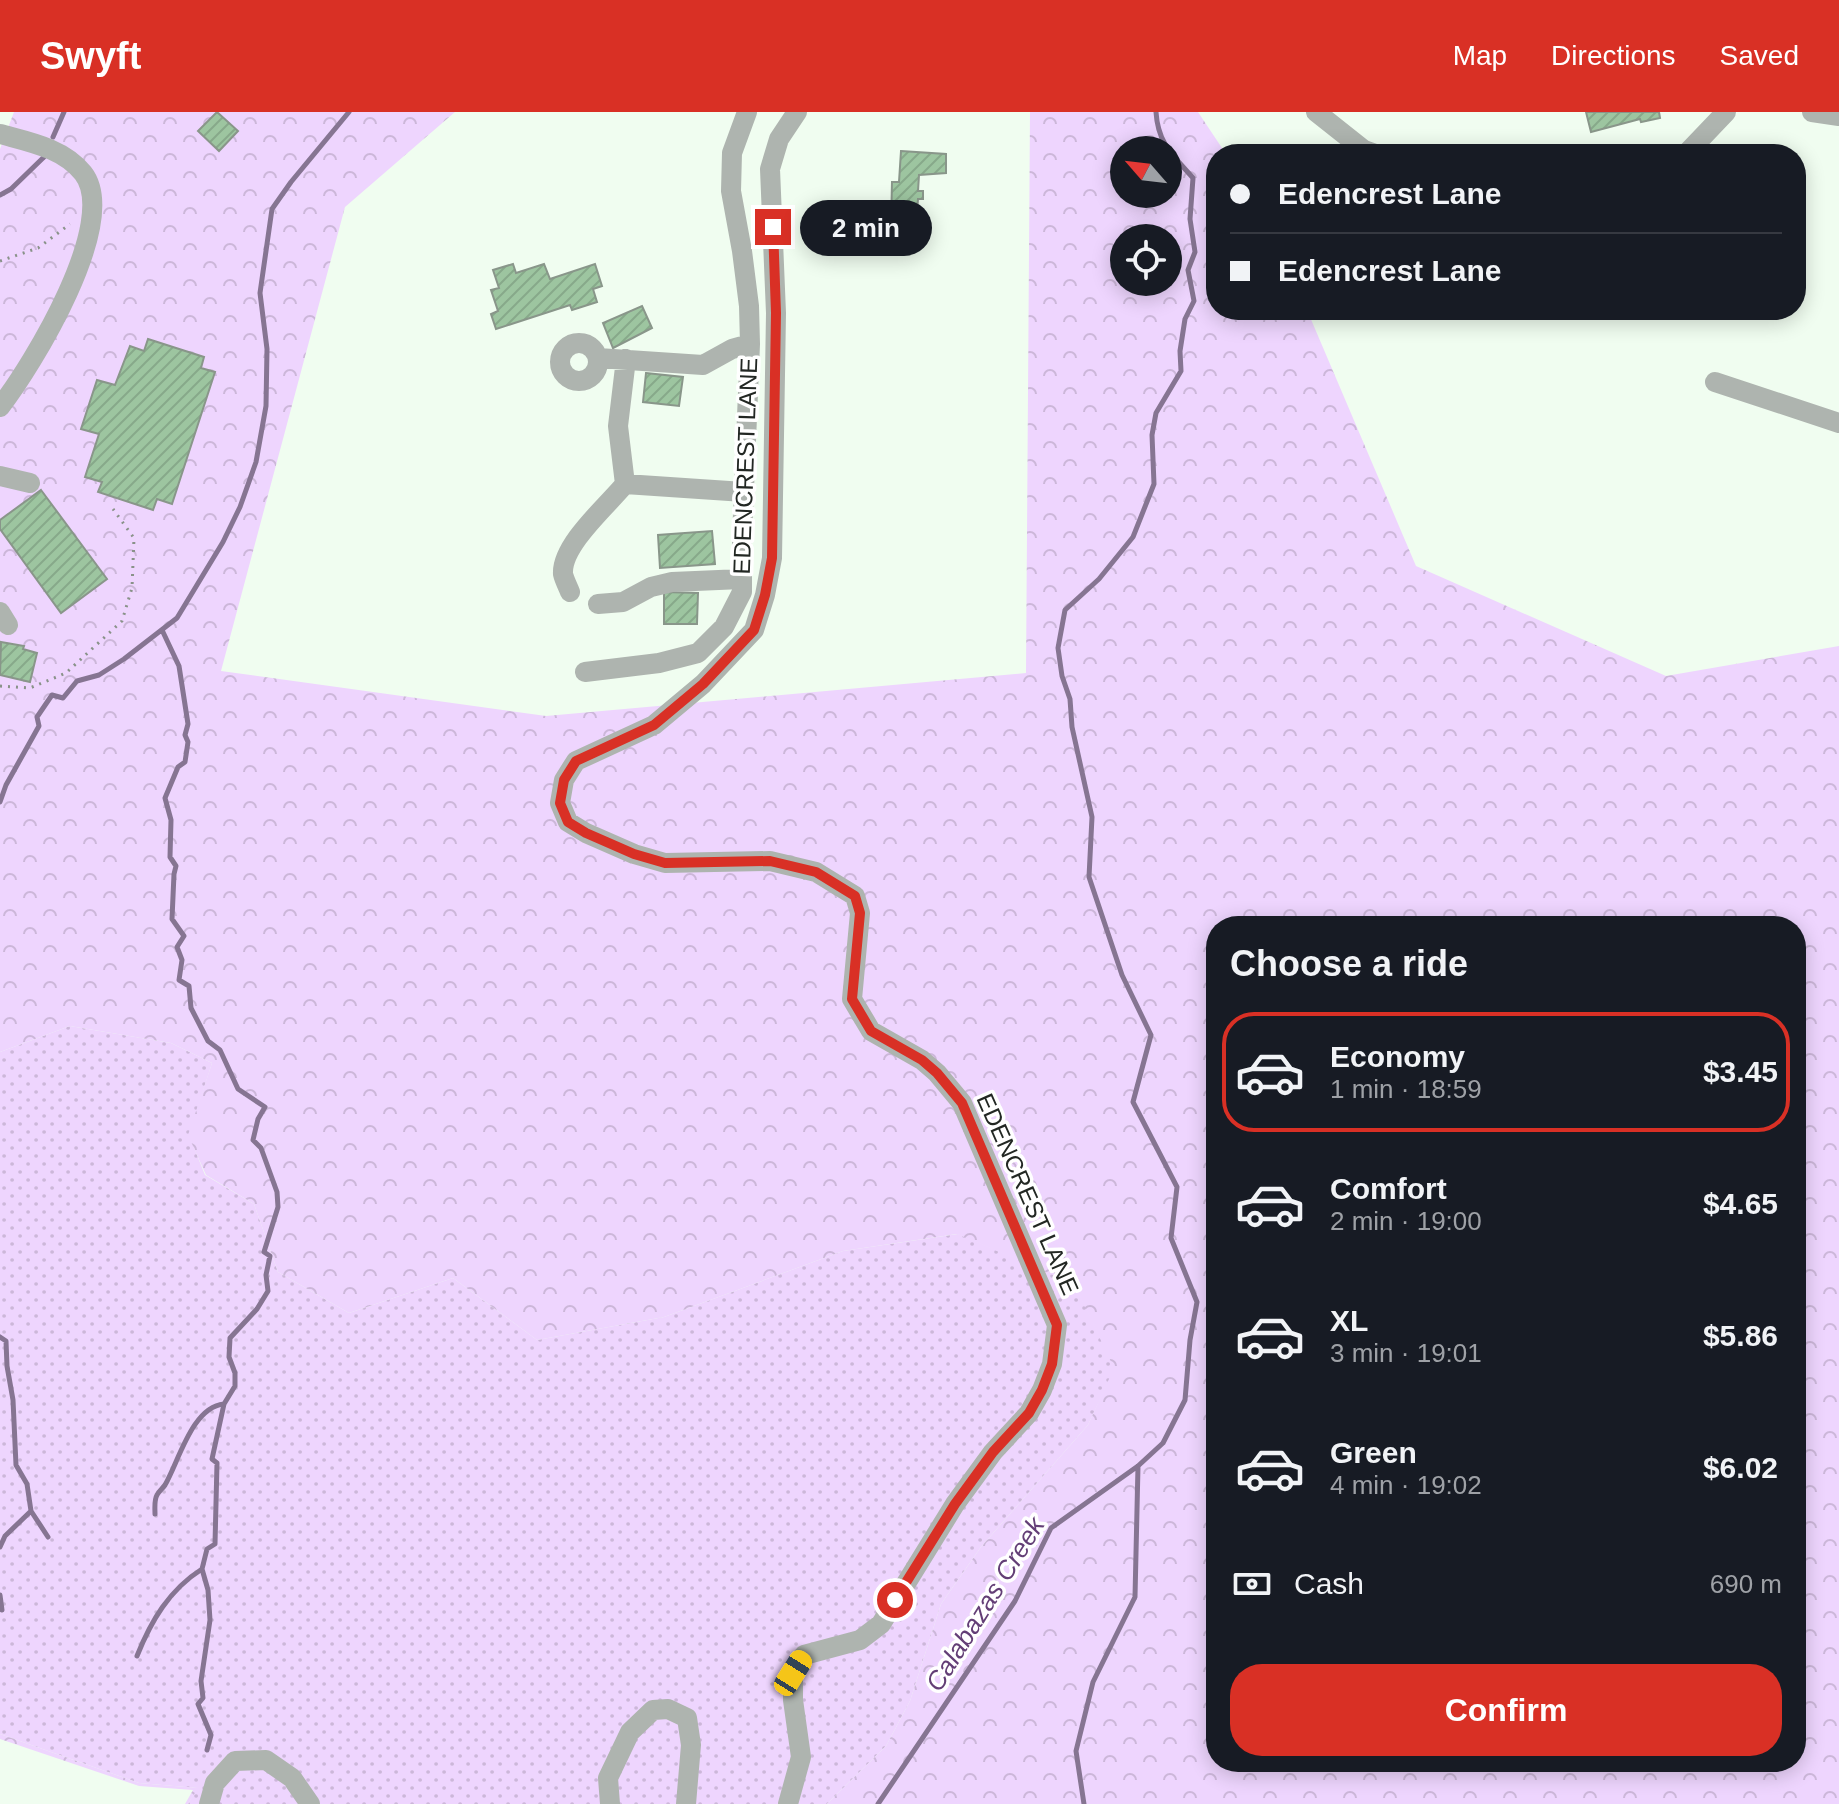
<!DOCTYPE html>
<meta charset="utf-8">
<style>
body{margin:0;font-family:Helvetica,sans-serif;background:#242831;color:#f1f3f6;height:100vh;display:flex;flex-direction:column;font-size:30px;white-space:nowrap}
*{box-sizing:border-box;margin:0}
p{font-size:26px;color:#9ea1a6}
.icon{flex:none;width:44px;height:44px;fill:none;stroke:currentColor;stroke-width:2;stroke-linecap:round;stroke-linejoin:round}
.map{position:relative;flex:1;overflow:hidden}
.details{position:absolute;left:1206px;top:804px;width:600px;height:856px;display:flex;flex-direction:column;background:#171b24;border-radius:32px;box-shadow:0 4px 20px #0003}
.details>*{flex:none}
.guide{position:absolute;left:1206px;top:32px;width:600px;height:176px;border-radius:32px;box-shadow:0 4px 20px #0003;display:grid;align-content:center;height:176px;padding:0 24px;background:#171b24}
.needle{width:52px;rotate:298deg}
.tools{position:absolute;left:1110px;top:24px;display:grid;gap:16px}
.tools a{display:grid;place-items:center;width:72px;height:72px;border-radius:50%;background:#171b24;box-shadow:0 4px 20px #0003;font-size:40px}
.end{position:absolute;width:36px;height:36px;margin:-18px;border:10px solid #d93025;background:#fff;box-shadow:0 0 0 4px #fff}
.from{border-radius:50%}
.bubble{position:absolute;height:56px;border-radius:28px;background:#171b24;box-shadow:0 4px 20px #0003;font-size:26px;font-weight:700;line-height:56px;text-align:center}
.car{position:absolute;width:24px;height:48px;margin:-24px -12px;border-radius:10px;box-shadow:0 0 6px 2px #0007;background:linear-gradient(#f5c518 24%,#345 0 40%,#f5c518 0 76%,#345 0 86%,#f5c518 0)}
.guide b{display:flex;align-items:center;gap:28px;height:76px;font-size:30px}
.guide b+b{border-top:2px solid #363941}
.guide i{width:20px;height:20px;background:#f1f3f6}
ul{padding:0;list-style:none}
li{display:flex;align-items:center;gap:24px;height:120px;margin:0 16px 12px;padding:0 8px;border:4px solid transparent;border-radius:32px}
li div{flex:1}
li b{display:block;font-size:30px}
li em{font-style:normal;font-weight:700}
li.selected{border-color:#d93025}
li>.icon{width:72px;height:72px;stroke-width:1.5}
h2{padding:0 24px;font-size:36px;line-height:96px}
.pay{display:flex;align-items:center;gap:20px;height:88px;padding:0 24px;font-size:30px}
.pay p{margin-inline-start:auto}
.cta{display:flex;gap:16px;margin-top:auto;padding:16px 24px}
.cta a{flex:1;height:92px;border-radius:32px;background:#d93025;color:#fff;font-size:32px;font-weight:700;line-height:92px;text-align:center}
header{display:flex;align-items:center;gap:48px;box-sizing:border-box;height:112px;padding:0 40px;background:#d93025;color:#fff}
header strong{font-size:38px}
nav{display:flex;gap:44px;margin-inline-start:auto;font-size:28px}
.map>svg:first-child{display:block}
.green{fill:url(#green-dots)}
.forest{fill:url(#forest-crowns);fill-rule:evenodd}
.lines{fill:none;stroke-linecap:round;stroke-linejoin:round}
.stream{stroke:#867592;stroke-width:5}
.building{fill:url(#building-hatch);stroke:#89968a;stroke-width:2}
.path{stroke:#899289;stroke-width:3;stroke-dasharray:2 6;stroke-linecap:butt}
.minor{stroke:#aeb4af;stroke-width:20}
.route{stroke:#d93025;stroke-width:10}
.labels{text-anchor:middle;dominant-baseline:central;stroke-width:7;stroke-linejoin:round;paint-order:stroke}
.street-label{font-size:24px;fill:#222723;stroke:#fff}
.water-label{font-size:26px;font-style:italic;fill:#633e76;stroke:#fff}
</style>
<header>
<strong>Swyft</strong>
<nav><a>Map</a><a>Directions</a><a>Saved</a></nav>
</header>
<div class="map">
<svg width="1839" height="1692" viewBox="0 0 1839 1692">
<defs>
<pattern id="green-dots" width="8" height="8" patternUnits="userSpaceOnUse" patternTransform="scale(2)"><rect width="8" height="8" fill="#eed5fe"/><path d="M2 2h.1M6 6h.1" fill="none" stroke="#ccb7d9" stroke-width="1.8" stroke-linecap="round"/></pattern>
<pattern id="forest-crowns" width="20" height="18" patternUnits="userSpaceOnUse" patternTransform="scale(2)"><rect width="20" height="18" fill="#eed5fe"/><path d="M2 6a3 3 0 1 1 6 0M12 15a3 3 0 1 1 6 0" fill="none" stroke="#ccb7d9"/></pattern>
<pattern id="building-hatch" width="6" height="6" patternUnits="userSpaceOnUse" patternTransform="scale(2)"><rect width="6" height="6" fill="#9dc5a0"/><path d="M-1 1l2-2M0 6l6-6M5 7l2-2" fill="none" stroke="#87a98a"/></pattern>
</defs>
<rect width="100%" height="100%" fill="#f0fdf0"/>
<path class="green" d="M70,914L171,931L212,951L189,1023L205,1063L254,1092L278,1160L349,1201L453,1166L537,1228L664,1205L843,1139L958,1122L1074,1171L1115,1256L1088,1313L981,1435L941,1492L910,1589L886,1634L827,1692H188L197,1676L139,1671L0,1622V940Z"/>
<path class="forest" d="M14,0H455L345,95L221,559L546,604L1026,561L1030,0H1198L1226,42H1216V198H1307L1416,454L1666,564L1839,534V1692H827L886,1634L910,1589L941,1492L981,1435L1088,1313L1114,1256L1074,1172L957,1122L843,1139L664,1205L537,1228L453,1166L349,1201L278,1160L254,1092L206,1063L188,1023L212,951L171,931L70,914L0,940V37ZM1124,38H1168V82H1124ZM1124,126H1168V170H1124ZM1216,814H1796V1650H1216Z
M0,1622L139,1671L198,1676L188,1692H185L193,1678L139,1674L0,1627Z"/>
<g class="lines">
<path class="stream" d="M53,25L64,0
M0,83L11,77L44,45
M162,518L179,554L188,612L185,623L188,630L185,650L178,655L165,686L171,708L170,745L176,754L174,762L172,807L184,824L177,835L182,848L179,868L189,874L191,896L208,929L220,938L238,977L265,995L258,1007L253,1028L261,1036L277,1080L278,1095L264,1140L270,1144L266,1163L268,1179L257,1197L230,1226L229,1245L235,1261V1274L224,1292L212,1347L217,1351L215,1432L207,1437L202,1457L208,1478L210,1508L201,1569L203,1586L198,1592L211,1623L207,1638
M0,690L6,673L39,614L37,605L52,583L63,586L77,569L99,563L124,547L177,506L223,430L240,395L256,350L266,294L267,237L260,181L272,97L291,70L349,0
M0,1225L6,1229L7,1254L13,1288L16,1353L27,1372L31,1399L5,1424L0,1435
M31,1399L48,1425
M155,1402C155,1396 154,1388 157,1383C159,1379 163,1376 165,1373C179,1349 192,1295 224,1292
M0,1483L2,1498
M137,1544C151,1509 169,1478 202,1457
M878,1692L1015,1489L1051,1416L1138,1354L1163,1331L1185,1288L1190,1228L1197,1190L1171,1126L1177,1075L1133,990L1151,923L1122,863L1089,765L1092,705L1072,615L1070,587L1062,564L1058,536L1065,498L1099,467L1133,425L1154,372L1152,323L1156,301L1181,259L1180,239L1185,207L1194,189L1188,158L1195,140L1190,107L1193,66C1173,43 1158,32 1156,0
M1084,1692L1076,1639L1093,1570L1135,1485L1138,1354"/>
</g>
<path class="building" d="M217,0L238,19L219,39L198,19Z
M1586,0H1659L1660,6L1641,10L1640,7L1591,20Z
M901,39L946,42V61L919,63L918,79H923V87H918L916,114L891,115L892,70H899Z
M513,152L516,161L544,152L550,167L595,152L602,174L593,177L597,190L572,198L570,193L496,217L491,202L498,199L491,178L499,176L493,158Z
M642,194L652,216L613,236L603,211Z
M148,227L204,245L201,256L215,260L172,392L157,387L153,398L98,380L102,370L85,365L99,322L81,317L97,268L115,273L130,234L144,239Z
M646,261L683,265L679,294L643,290Z
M41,378L107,467L61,501L0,417V408Z
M712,419L715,452L660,456L658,423Z
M664,480L698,481L697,512H664Z
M1,530L24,534L23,537L37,541L30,570L0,563Z"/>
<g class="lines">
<path class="path" d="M0,149L38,136L70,112
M0,574L30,576L66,561L122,509L132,476L134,426L113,397"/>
<path class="minor" d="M1316,0L1364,38L1375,42
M1812,0L1839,4
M0,22C29,30 63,36 83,61C121,109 32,254 0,295
M1686,42L1726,0
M560 250a19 19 0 1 1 38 0a19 19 0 1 1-38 0Z
M598,246L703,253L732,237L750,232L749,194L742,139L731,79L732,41L747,0
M1715,270L1839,311
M0,364L30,371
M625,372L744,380
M570,480C568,475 564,467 563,462C561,433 608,393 625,372L618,314L626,247
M598,492L623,490L651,475L672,470L742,467
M0,500L8,513
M585,560L659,551L698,541L724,515L742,480V426L750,232
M209,1692L215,1671L235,1649L266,1648L292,1666L310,1692
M610,1692L608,1666L630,1620L653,1598L668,1597L687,1606L691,1633L686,1692
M788,1692L801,1645L793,1588V1561L804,1543L860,1528L881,1512L955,1392L993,1340L1029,1301L1042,1278L1052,1252L1057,1213L962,991L937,961L922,948L871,919L852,887L860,801L855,784L816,760L770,749L665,751L634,742L586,721L568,710L560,691L564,668L576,649L654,613L703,572L754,518L765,483L772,446L776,201L770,57L779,27L797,0"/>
</g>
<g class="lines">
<path class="route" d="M773,115L776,201L772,446L765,483L754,518L703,572L654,613L576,649L564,668L560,691L568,710L586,721L634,742L665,751L770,749L816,760L855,784L860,801L852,887L871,919L922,948L937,961L962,991L1057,1213L1052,1252L1042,1278L1029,1301L993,1340L955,1392L895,1488"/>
</g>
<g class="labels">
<g class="street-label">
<text transform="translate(745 354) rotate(-88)">EDENCREST LANE</text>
<text transform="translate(1028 1082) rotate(66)">EDENCREST LANE</text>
</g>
<g class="water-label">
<text transform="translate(985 1492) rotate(-58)">Calabazas Creek</text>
</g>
</g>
</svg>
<div class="tools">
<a><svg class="needle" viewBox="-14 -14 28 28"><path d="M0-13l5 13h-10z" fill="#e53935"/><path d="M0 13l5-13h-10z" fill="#9ea1a6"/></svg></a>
<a><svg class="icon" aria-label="locate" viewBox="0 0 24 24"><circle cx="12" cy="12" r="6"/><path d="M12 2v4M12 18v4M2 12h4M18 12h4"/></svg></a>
</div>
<i class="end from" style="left:895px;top:1488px"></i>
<i class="end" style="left:773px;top:115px"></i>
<div class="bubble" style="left:800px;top:88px;width:132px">2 min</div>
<i class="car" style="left:793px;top:1561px;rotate:32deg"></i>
<div class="guide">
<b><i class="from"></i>Edencrest Lane</b>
<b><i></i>Edencrest Lane</b>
</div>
<section class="details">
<h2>Choose a ride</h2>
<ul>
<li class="selected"><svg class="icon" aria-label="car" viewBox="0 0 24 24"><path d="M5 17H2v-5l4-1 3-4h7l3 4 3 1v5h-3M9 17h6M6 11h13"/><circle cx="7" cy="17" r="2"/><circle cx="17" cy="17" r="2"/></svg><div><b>Economy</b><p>1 min · 18:59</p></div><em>$3.45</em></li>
<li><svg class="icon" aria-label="car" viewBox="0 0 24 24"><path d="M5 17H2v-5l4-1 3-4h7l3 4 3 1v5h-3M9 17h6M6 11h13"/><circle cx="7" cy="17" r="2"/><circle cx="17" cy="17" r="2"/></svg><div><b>Comfort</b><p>2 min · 19:00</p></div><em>$4.65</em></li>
<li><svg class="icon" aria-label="car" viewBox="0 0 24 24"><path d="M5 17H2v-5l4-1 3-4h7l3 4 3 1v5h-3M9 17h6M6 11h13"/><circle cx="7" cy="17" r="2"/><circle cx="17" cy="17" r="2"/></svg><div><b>XL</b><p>3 min · 19:01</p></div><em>$5.86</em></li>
<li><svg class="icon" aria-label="car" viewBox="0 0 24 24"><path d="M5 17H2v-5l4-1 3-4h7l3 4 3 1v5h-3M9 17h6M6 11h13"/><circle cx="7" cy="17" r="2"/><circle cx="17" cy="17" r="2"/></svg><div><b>Green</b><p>4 min · 19:02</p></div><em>$6.02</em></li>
</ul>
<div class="pay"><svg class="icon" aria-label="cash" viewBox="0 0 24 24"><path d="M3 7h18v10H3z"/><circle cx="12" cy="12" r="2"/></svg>Cash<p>690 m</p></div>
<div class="cta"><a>Confirm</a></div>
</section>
</div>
